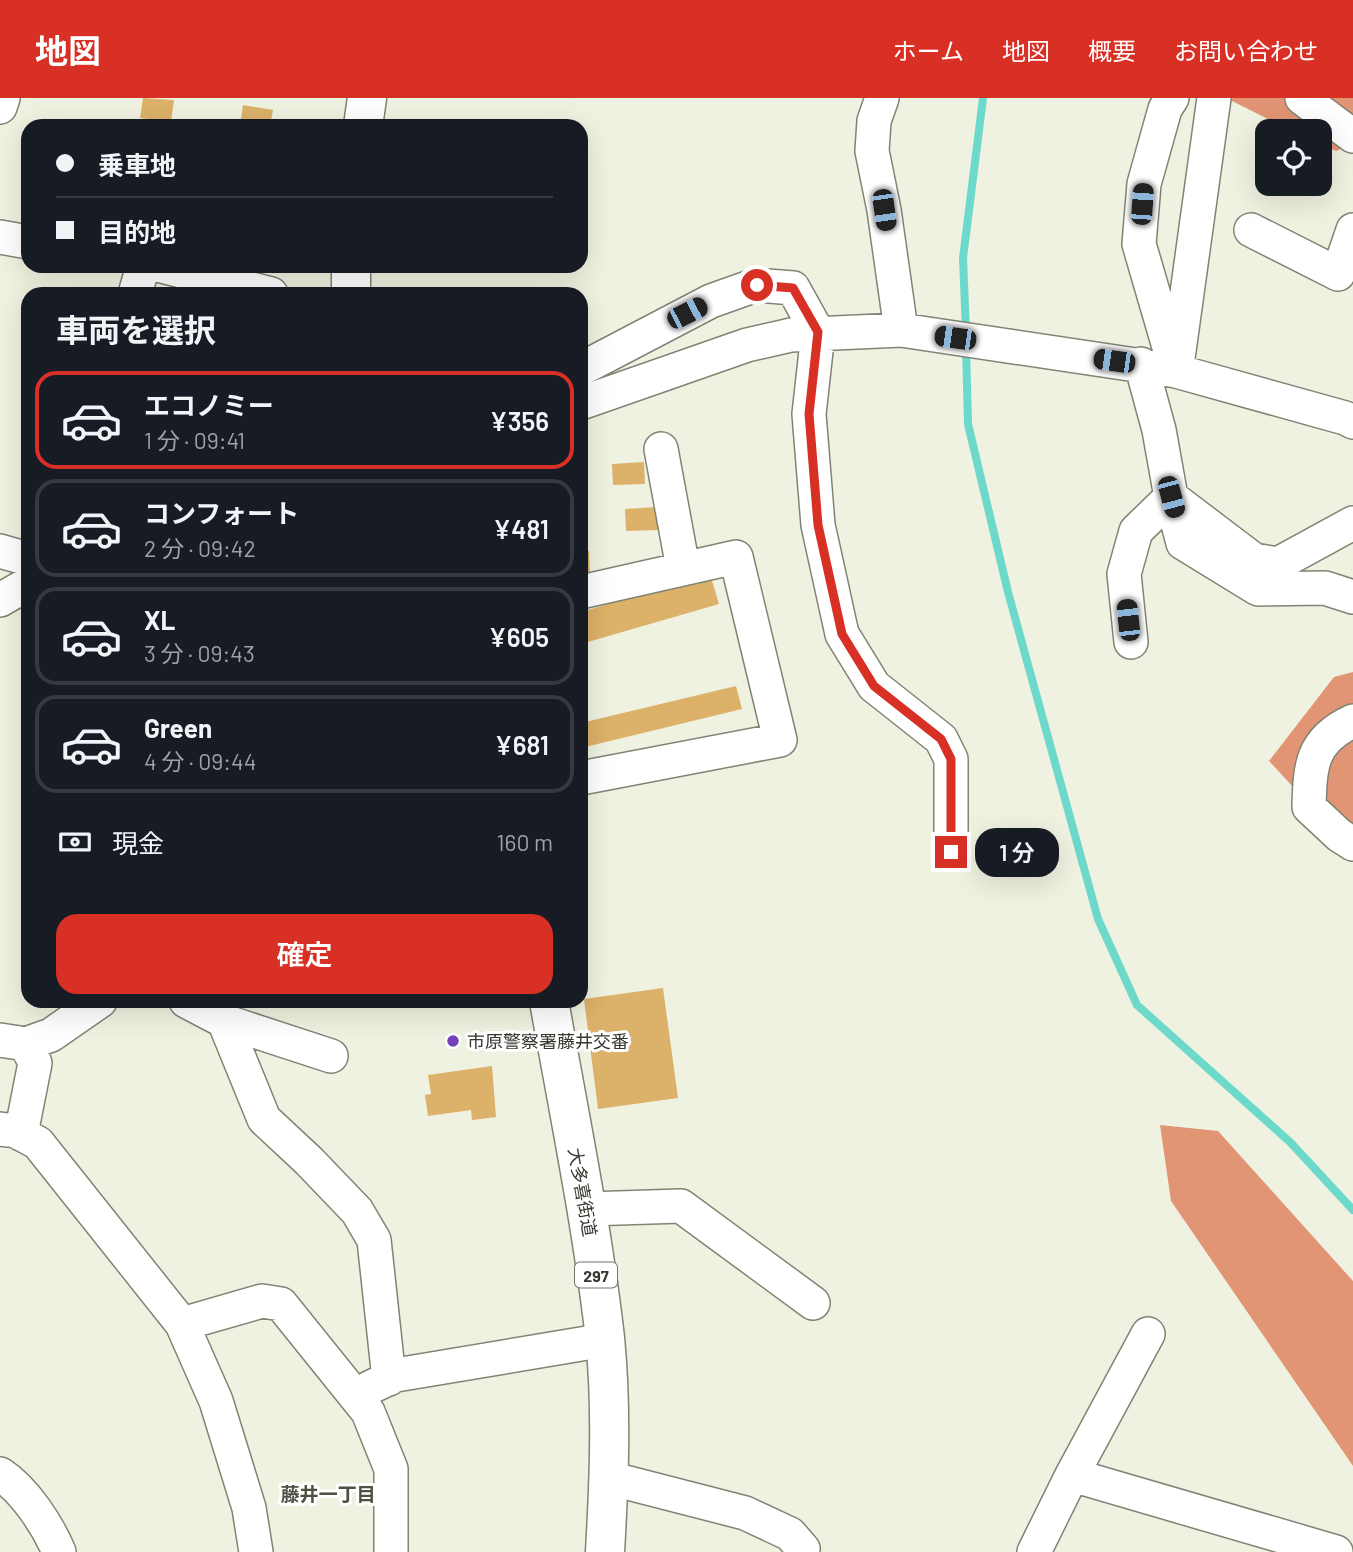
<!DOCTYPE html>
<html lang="ja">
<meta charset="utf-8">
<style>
body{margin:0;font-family:Barlow,"Noto Sans JP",sans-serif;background:#242831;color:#f1f3f6;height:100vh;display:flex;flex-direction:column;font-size:26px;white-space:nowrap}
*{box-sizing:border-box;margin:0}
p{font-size:23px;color:#9ea1a6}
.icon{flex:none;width:38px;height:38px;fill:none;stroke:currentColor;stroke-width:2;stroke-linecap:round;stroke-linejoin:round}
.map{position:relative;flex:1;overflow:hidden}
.details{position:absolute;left:21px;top:189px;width:567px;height:721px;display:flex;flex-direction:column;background:#171b24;border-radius:21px;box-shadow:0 7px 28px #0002}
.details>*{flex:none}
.guide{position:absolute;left:21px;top:21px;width:567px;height:154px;border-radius:21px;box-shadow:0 7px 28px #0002;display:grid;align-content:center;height:154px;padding:0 35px;background:#171b24}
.fabs{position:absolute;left:1255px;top:21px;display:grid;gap:14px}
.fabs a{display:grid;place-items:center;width:77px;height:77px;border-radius:14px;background:#171b24;box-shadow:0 7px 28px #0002;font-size:35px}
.end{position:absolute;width:32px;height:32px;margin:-16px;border:9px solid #d93025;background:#fff;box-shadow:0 0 0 4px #fff}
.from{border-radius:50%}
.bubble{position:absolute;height:49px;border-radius:21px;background:#171b24;box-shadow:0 7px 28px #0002;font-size:23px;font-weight:600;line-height:49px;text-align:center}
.car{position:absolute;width:21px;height:42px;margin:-21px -10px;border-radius:9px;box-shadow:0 0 5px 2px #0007;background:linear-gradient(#222 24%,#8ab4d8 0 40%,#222 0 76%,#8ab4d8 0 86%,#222 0)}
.guide b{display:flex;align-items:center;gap:24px;height:66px;font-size:26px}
.guide b+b{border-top:2px solid #363941}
.guide i{width:18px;height:18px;background:#f1f3f6}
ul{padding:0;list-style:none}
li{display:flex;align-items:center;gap:21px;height:98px;margin:0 14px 10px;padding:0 21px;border:4px solid #363941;border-radius:21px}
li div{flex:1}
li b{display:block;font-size:26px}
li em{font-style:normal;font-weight:600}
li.current{border-color:#d93025}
li>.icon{width:63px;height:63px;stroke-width:1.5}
h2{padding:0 35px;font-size:32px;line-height:84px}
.pay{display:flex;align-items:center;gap:18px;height:77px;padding:0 35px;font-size:26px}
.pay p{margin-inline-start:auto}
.button{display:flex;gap:14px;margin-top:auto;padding:14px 35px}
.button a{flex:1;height:80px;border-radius:21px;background:#d93025;color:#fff;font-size:28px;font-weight:600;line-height:80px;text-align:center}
header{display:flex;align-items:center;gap:42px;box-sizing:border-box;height:98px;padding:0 35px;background:#d93025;color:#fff}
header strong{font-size:33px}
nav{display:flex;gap:38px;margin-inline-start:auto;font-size:24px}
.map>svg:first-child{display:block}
.forest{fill:#e29574}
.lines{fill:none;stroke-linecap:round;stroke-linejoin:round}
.stream{stroke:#6cd9ca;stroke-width:8}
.building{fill:#dcb169}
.minor-casing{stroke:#818473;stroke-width:36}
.trunk-casing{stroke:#818473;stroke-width:41}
.minor{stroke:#fff;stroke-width:33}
.trunk{stroke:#fff;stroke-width:38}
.route{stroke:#d93025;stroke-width:9}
.poi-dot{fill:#7642b9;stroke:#fff;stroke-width:2.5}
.labels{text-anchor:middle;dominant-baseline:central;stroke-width:6;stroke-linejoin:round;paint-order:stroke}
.shield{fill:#fff;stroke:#72736e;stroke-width:2}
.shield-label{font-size:16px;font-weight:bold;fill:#363730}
.poi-label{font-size:18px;fill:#363730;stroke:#fff;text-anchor:start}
.street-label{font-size:18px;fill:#363730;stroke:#fff}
.neighbourhood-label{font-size:19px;font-weight:bold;fill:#4e5041;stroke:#fff}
</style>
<header>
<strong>地図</strong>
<nav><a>ホーム</a><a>地図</a><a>概要</a><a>お問い合わせ</a></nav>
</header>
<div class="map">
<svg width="1353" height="1454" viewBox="0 0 1353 1454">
<rect width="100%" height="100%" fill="#eff2e0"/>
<path class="forest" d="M1226,0H1353V46L1336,53L1320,46V33H1292Z
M1353,574V754L1269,663L1334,579Z
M1160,1027L1218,1033L1353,1183V1368L1171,1103Z"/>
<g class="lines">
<path class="stream" d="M966,233L963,160L983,0
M966,250L968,326L1008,494L1098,821L1137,907L1290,1044L1353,1112"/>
</g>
<path class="building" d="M143,0L174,2L171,24L140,20Z
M243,7L273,12L270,28H240Z
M644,364L645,386L613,387L612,366Z
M657,409L658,432L626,433L625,411Z
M589,453L590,475H581V454Z
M710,476L719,506L581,546V514Z
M736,588L742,611L581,650V625Z
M663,890L678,1000L598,1011L584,901Z
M492,968L496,1019L472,1022L471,1012L428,1018L425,997L431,996L428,977Z"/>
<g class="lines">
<g class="minor-casing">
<path id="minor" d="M882,0L874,23L872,53L884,112L901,232
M1172,0L1165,11L1144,86L1139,146L1176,273
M1302,0L1353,38
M0,9L3,0
M1251,132L1338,176L1353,132
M0,139L28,144
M162,168L271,196
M135,196L143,168
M1178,260L1214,0
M1141,266L1159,332L1171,399L1254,462L1278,466L1353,425
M581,271L711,203L756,187L793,190L818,235L809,316L818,427L842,536L874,588L941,641L951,661V754
M581,305L747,247L791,237L901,232L1176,273L1345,320L1353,324
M661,351L683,470
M0,453L28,461
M581,494L736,459L780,642L581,680
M0,502L28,486
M1131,544L1124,476L1136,433L1171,399L1183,445L1258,491L1325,490L1353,499
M1353,623C1311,642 1310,668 1309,709L1339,737L1353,746
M186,903L224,923L264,1021L309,1063L357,1113L374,1142L389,1281
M224,923L331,958
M0,942L26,946L51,937L100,903
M0,1031L16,1033L38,1045L182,1226L216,1303L249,1410L256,1454
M21,1036L35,965L26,946
M587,1111L681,1108L813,1205
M182,1226L262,1203L281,1206L368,1314L391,1371V1454
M369,1290L396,1277L605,1242
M0,1376C25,1392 48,1428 59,1454
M1072,1377L1336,1454
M609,1380L745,1415L790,1436L803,1451L802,1454
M1034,1454L1072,1377L1148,1236"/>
</g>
<g class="trunk-casing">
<path id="trunk" d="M363,28L367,0
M351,168V196
M549,903C569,1015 592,1127 605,1240C612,1311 609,1383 605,1454"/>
</g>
<use href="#minor" class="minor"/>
<use href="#trunk" class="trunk"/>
</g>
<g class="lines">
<path class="route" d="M757,187L793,190L818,234L809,316L818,427L842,536L874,588L941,641L951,661V754"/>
</g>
<circle class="poi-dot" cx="453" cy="943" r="7"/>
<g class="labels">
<rect class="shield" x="575" y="1164.5" width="42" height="25" rx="5"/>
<g class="shield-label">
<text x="596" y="1177">297</text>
</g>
<g class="poi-label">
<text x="467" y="943">市原警察署藤井交番</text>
</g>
<g class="street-label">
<text transform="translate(583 1094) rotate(80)">大多喜街道</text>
</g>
<g class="neighbourhood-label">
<text x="328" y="1395">藤井一丁目</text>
</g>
</g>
</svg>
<div class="fabs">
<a><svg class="icon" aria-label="locate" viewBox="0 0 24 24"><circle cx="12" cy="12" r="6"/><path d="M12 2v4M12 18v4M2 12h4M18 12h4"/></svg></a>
</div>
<i class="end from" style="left:757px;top:187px"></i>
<i class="end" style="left:951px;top:754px"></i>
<div class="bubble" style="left:975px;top:730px;width:84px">1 分</div>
<i class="car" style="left:1142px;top:106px;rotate:4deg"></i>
<i class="car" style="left:884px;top:112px;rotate:172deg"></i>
<i class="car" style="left:687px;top:215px;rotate:63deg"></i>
<i class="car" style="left:955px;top:240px;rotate:278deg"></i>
<i class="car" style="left:1114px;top:263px;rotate:278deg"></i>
<i class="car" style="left:1171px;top:399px;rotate:165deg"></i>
<i class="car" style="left:1128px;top:522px;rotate:354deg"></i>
<div class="guide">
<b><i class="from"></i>乗車地</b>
<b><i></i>目的地</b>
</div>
<section class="details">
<h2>車両を選択</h2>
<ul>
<li class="current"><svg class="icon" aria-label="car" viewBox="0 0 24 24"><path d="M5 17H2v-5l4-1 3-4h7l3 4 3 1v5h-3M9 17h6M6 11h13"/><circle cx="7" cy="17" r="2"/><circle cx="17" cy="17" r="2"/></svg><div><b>エコノミー</b><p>1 分 · 09:41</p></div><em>¥356</em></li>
<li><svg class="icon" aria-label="car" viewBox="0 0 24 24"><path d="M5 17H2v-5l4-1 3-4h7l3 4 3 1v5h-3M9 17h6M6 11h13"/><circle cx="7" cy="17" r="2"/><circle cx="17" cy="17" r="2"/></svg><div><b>コンフォート</b><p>2 分 · 09:42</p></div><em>¥481</em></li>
<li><svg class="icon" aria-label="car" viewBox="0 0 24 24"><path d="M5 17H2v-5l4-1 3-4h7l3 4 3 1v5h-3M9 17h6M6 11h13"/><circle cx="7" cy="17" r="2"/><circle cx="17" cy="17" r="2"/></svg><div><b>XL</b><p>3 分 · 09:43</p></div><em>¥605</em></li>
<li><svg class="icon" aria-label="car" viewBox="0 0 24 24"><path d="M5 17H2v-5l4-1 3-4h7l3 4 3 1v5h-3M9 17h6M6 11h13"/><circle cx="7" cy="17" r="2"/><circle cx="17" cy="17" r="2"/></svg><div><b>Green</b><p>4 分 · 09:44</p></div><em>¥681</em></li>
</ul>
<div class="pay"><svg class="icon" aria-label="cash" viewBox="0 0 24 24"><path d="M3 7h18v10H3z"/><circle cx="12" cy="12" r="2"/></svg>現金<p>160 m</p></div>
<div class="button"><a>確定</a></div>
</section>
</div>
